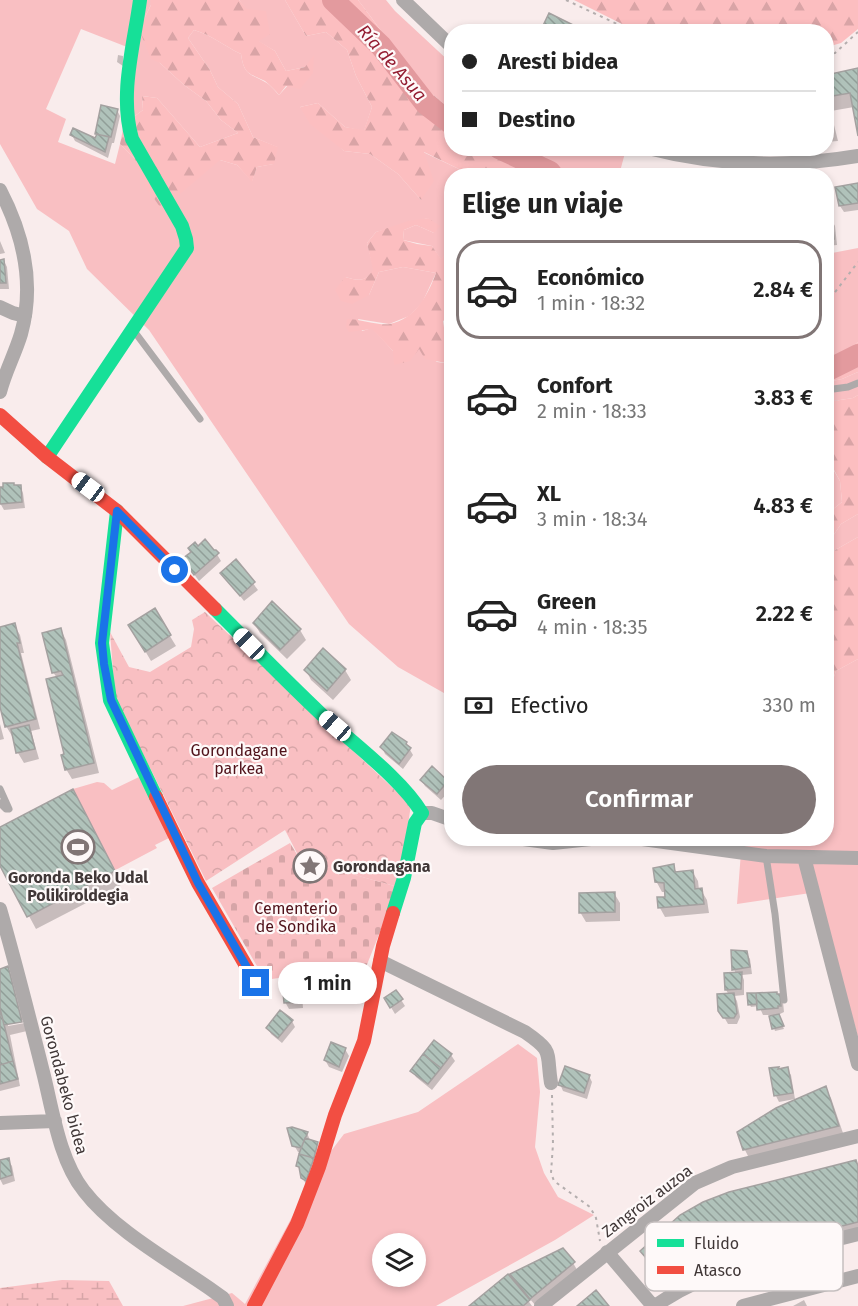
<!DOCTYPE html>
<html lang="es">
<meta charset="utf-8">
<style>
body{margin:0;font-family:"Fira Sans",sans-serif;background:#f2f2f2;color:#222;height:100vh;display:flex;flex-direction:column;font-size:22px;white-space:nowrap}
*{box-sizing:border-box;margin:0}
p{font-size:20px;color:#767676}
.icon{flex:none;width:33px;height:33px;fill:none;stroke:currentColor;stroke-width:2;stroke-linecap:round;stroke-linejoin:round}
.map{position:relative;flex:1;overflow:hidden}
.drawer{position:absolute;left:444px;top:168px;width:390px;height:678px;display:flex;flex-direction:column;background:#fff;border-radius:24px;box-shadow:0 3px 9px #0003}
.drawer>*{flex:none}
.top-card{position:absolute;left:444px;top:24px;width:390px;height:132px;border-radius:24px;box-shadow:0 3px 9px #0003;display:grid;align-content:center;height:132px;padding:0 18px;background:#fff}
.tools{position:absolute;left:372px;top:1233px;display:grid;gap:12px}
.tools a{display:grid;place-items:center;width:54px;height:54px;border-radius:50%;background:#fff;box-shadow:0 3px 9px #0003;font-size:30px}
.end{position:absolute;width:27px;height:27px;margin:-14px;border:8px solid #1a73e8;background:#fff;box-shadow:0 0 0 3px #fff}
.from{border-radius:50%}
.bubble{position:absolute;height:42px;border-radius:21px;background:#fff;box-shadow:0 3px 9px #0003;font-size:20px;font-weight:600;line-height:42px;text-align:center}
.car{position:absolute;width:18px;height:36px;margin:-18px -9px;border-radius:8px;box-shadow:0 0 4px 2px #0007;background:linear-gradient(#fff 24%,#345 0 40%,#fff 0 76%,#345 0 86%,#fff 0)}
.top-card b{display:flex;align-items:center;gap:21px;height:57px;font-size:22px}
.top-card b+b{border-top:2px solid #e0e0e0}
.top-card i{width:15px;height:15px;background:#222}
ul{padding:0;list-style:none}
li{display:flex;align-items:center;gap:18px;height:99px;margin:0 12px 9px;padding:0 6px;border:3px solid transparent;border-radius:24px}
li div{flex:1}
li b{display:block;font-size:22px}
li em{font-style:normal;font-weight:600}
li.on{border-color:#817676}
li>.icon{width:54px;height:54px;stroke-width:1.5}
h2{padding:0 18px;font-size:27px;line-height:72px}
.pay{display:flex;align-items:center;gap:15px;height:66px;padding:0 18px;font-size:22px}
.pay p{margin-inline-start:auto}
.cta{display:flex;gap:12px;margin-top:auto;padding:12px 18px}
.cta a{flex:1;height:69px;border-radius:36px;background:#817676;color:#fff;font-size:24px;font-weight:600;line-height:69px;text-align:center}
.map>svg:first-child{display:block}
.green{fill:#f9bfc2;fill-rule:evenodd}
.forest{fill:url(#forest-firs)}
.wetland{fill:url(#wetland-marsh)}
.cemetery{fill:url(#cemetery-stones)}
.park{fill:url(#park-crowns)}
.shadow{fill:#0003}
.lines{fill:none;stroke-linecap:round;stroke-linejoin:round}
.river{stroke:#e39a9e;stroke-width:22}
.building{fill:url(#building-back-hatch);stroke:#a4a1a0;stroke-width:1.5}
.path{stroke:#b4aeae;stroke-width:2;stroke-dasharray:3 4.5;stroke-linecap:butt}
.lane{stroke:#aeaaaa;stroke-width:7}
.street{stroke:#aeaaaa;stroke-width:14}
.fast{stroke:#16e098;stroke-width:14}
.jam{stroke:#f24e42;stroke-width:14}
.route{stroke:#1a73e8;stroke-width:8}
.labels{text-anchor:middle;dominant-baseline:central;stroke-width:4.5;stroke-linejoin:round;paint-order:stroke}
.park-label{font-size:16px;fill:#50121a;stroke:#fef9f9}
.poi-label{font-size:16px;font-weight:bold;fill:#403737;stroke:#fef9f9;text-anchor:start}
.street-label{font-size:16px;fill:#403737;stroke:#fef9f9}
.water-label{font-size:18px;font-style:italic;fill:#941e32;stroke:#fef9f9}
.key{fill:#fef9f9;stroke:#c5bfbf;stroke-width:1.5}
.key-label{font-size:16px;fill:#403737}
</style>
<div class="map">
<svg width="858" height="1306" viewBox="0 0 858 1306">
<defs>
<pattern id="forest-firs" width="22" height="20" patternUnits="userSpaceOnUse" patternTransform="scale(1.5)"><rect width="22" height="20" fill="#fcbec0"/><path d="M5 1l3.5 6h-7zM16 11l3.5 6h-7z" fill="#d9a4a6"/></pattern>
<pattern id="wetland-marsh" width="20" height="14" patternUnits="userSpaceOnUse" patternTransform="scale(1.5)"><rect width="20" height="14" fill="#f9bfc2"/><path d="M1 5h8M5 5V1M11 12h8M15 12V8" fill="none" stroke="#d6a5a7"/></pattern>
<pattern id="cemetery-stones" width="16" height="16" patternUnits="userSpaceOnUse" patternTransform="scale(1.5)"><rect width="16" height="16" fill="#f9bfc2"/><path d="M2 7V4a2 2 0 0 1 4 0v3zM10 15v-3a2 2 0 0 1 4 0v3z" fill="#d6a5a7"/></pattern>
<pattern id="park-crowns" width="20" height="18" patternUnits="userSpaceOnUse" patternTransform="scale(1.5)"><rect width="20" height="18" fill="#f9bfc2"/><path d="M2 6a3 3 0 1 1 6 0M12 15a3 3 0 1 1 6 0" fill="none" stroke="#d6a5a7"/></pattern>
<pattern id="building-back-hatch" width="6" height="6" patternUnits="userSpaceOnUse" patternTransform="scale(1.5)"><rect width="6" height="6" fill="#b0c2ba"/><path d="M-1 5l2 2M0 0l6 6M5-1l2 2" fill="none" stroke="#919e98"/></pattern>
</defs>
<rect width="100%" height="100%" fill="#f9ecec"/>
<path class="green" d="M0,0H151V5L139,29L160,63L184,85L206,101L221,120L238,133L200,147L157,98L142,96L143,110L124,124L127,47L81,29L46,109L66,119L58,142L115,164L120,144L134,158L220,160L237,165L252,181L257,167L273,164L277,147L253,137L238,104L218,87L210,70L188,38L194,30C212,35 224,46 241,54C244,75 249,73 265,82C271,85 275,91 279,95L305,67L286,71L275,51L258,41L246,9L239,0H285L306,36L326,32L347,50L356,76L372,107L364,131L345,127L318,103L300,107L344,151L370,154L398,174L421,200L423,152L461,170L478,175L452,176L451,246L441,260L432,246L403,240L404,230L416,225L434,233L428,218L376,232L367,243L374,270C365,282 359,281 345,277L369,295L379,272L403,267L436,273L422,303L409,316L389,324L358,319L362,331L372,328L393,351L419,349L437,362L451,364V697L398,667L349,624L149,330L87,269L69,231L37,209L0,144Z
M358,0H386L395,11L451,63V109C414,84 386,35 358,0Z
M536,149H613L625,153L619,175H564Z
M858,248V342L844,353L827,355V254Z
M858,372V395L853,398L827,402V382L842,379Z
M826,457L840,481L842,502L827,514Z
M858,514V537L830,553L827,558V540L829,542L841,524Z
M858,659V1037L817,892L737,904L742,839L826,838L827,697L836,671Z
M139,777L171,837L155,845L157,848L27,917L0,866L73,789L97,782L104,783L112,790Z
M518,1044L537,1058L540,1092L535,1147L544,1173L558,1197L594,1215L555,1240L436,1306H183L232,1293L245,1304L319,1167L344,1134L418,1112ZM382,1244H416V1276H382Z"/>
<path class="forest" d="M151,0H239L247,9L266,11L270,34L259,41L275,51L286,71L305,67L314,55L313,73L300,89L286,86L279,95C275,90 270,85 265,81C249,73 244,75 241,54C224,46 212,35 194,30L188,38L210,70L218,87L238,104L253,137L278,147L274,164L257,167L252,182L237,165L220,160L180,194L160,207L146,187L134,158L120,144L124,124L143,110L142,96L157,98L200,147L238,133L221,120L206,101L184,85L160,63L151,59L139,29L151,5Z
M285,0H358C385,34 415,85 451,109L452,148L536,149L564,175H478L461,170L424,152L434,181L421,200L398,174L370,154L344,151L310,124L300,107L318,103L345,127L364,130L372,107L356,76L347,50L326,32L306,36Z
M574,0H858V29L841,43L827,47L826,32L636,31Z
M428,218L440,226L434,233L416,225L404,230L403,240L417,244L432,246L441,259L451,246V316L443,321L445,334L451,341V364L425,359L419,349L410,361L394,365L393,351L372,329L349,332L346,327L347,319C360,319 380,326 390,324C415,319 428,295 436,273L403,267L379,272L369,295L352,304L341,301L335,290L345,277C359,281 365,282 373,270L367,243L376,232L408,221Z
M858,342V372L842,379L827,382V355L844,353Z
M858,395V514L841,524L829,542L827,540V514L842,502L840,481L827,457V402L853,398Z
M858,537V659L836,671L827,697V558L830,553Z"/>
<path class="wetland" d="M62,1280L109,1281L123,1306H0V1288Z"/>
<path class="cemetery" d="M290,843L301,861L313,853L320,865L398,887L360,982L320,972L265,980L212,888Z"/>
<path class="park" d="M205,612L411,805L398,887L319,865L313,853L301,861L285,830L206,881L115,697L110,632L129,667L150,672L191,647L194,629L192,620Z"/>
<path class="shadow" d="M118,55L123,56V66L117,62Z
M858,69V128L854,107L831,111L826,103V76Z
M117,110L120,116L114,143H112L108,158L75,141L72,135L96,141Z
M826,112L833,121L838,141L826,142Z
M858,184V210L844,212L840,206L837,188Z
M831,219L835,226L837,245L826,246V220Z
M0,241L5,253L0,254Z
M4,261L7,267L9,289H0V262Z
M20,486L23,493L25,508L4,510L0,503V489Z
M198,548L215,551L221,561L199,581L188,566Z
M236,561L258,590L244,601L222,573Z
M154,610L176,646L151,661L130,625Z
M254,623L300,630L306,640L287,659L260,633Z
M14,625L20,635L24,653H21L40,729L31,731L39,759L24,763L18,753L14,735L12,736L6,726L0,701V628Z
M61,630L66,640L99,773L72,779L66,769L57,678L53,672Z
M323,650L345,670L351,680L333,700L311,680L306,670Z
M0,724L4,739L0,740Z
M406,743L413,755L403,769L385,754L382,747Z
M432,768L447,782L451,789L441,800L425,786L421,780Z
M80,805L121,885L36,929L0,862V829Z
M729,838H743L742,843Z
M673,866L677,873L692,871L698,881L699,890H701L707,900L709,913L665,917L660,908L667,898L666,892H662L656,881Z
M614,893L620,903V921L586,922L580,912Z
M746,952L750,959L752,974L742,975L744,980V995L734,996L737,1001L740,1017L737,1024H728L720,1010L729,995L726,990L736,974L734,969Z
M8,968L13,978L24,1020L8,1023V1026L25,1023L27,1031L10,1035L20,1086L0,1091V970Z
M301,982L304,988L305,994H302L303,1008L289,1009L285,1002Z
M396,992L405,1006L395,1014L386,999Z
M777,995H779L783,1002L784,1012L778,1015L784,1029L775,1031L770,1015H763L759,1006L751,1007L750,1005Z
M292,1021L295,1027L282,1043L271,1034L268,1028Z
M345,1049L349,1056L342,1072L329,1067L325,1060Z
M451,1055L455,1061L432,1090L416,1077L412,1071Z
M787,1069L791,1075L795,1099L779,1102L776,1096L771,1070Z
M589,1076L592,1082L587,1099L563,1091L560,1084Z
M825,1088L831,1098L844,1136L750,1160L745,1150L739,1133Z
M307,1133L310,1140L306,1185L298,1166L301,1153L298,1152L294,1145Z
M8,1160L12,1166L15,1181L3,1185L0,1179V1161Z
M858,1166V1233L673,1290L647,1261L642,1252Z
M573,1263L579,1273L536,1306L529,1298L527,1299L532,1306H472L519,1286L512,1274Z
M804,1300L807,1306H793Z"/>
<g class="lines">
<path class="river" d="M333,0L381,46L426,104L452,124
M499,148L550,172L553,176
M826,368L830,369L858,355"/>
</g>
<path class="building" d="M549,13L575,26L573,32H540Z
M858,68V136L850,93L826,97V75Z
M101,105L118,109L111,137L95,134Z
M73,128L95,138L97,134L109,137L105,152L70,135Z
M858,183V203L839,206L835,187Z
M826,218H832L834,239H826Z
M4,259L6,283H0V260Z
M3,483H14V485H21L22,502L0,504V487H3Z
M205,539L214,550H216L219,553L194,575L182,559L191,552L188,548L195,542L198,546Z
M236,559L255,582L240,596L220,573Z
M272,601L301,629L280,650L253,623Z
M155,608L171,635L145,652L128,625Z
M15,623L20,643H17L36,719L5,727L0,707V627Z
M61,628L94,763L65,770L61,755L64,754L46,679L63,675L61,671L52,673L42,633Z
M323,648L346,669L327,691L304,670Z
M29,725L35,749L16,753L11,729Z
M392,732L407,742L406,744L411,748L399,764L380,747Z
M432,766L448,781L437,794L420,780Z
M73,789L115,871L27,917L0,866V827Z
M674,864L675,872L693,870L695,889L702,888L704,904L658,908L657,897H665L664,883L655,882L653,868Z
M615,892V912L579,913V893Z
M731,950L747,951L750,967L732,970Z
M8,966L22,1022L4,1025L0,1008V969Z
M742,972L741,989L725,990L724,973Z
M302,981V988H300L301,1002L284,1003L282,982Z
M396,990L403,999L390,1008L384,998Z
M777,992V994H780L781,1006H778V1008L757,1010L756,993Z
M734,993L737,1013L734,1018H723L718,1011L717,994Z
M747,993H756L757,1004L748,1005Z
M0,1008L13,1061L0,1065Z
M280,1010L293,1020L278,1038L266,1028Z
M779,1014L784,1026L772,1029L769,1016Z
M434,1040L452,1054L441,1068L423,1054Z
M331,1042L346,1048L339,1067L324,1060Z
M423,1054L441,1068L428,1084L410,1071Z
M13,1061L18,1079L0,1084V1065Z
M565,1066L590,1075L584,1093L558,1085Z
M779,1067L778,1069L788,1067L793,1093L774,1096L769,1068Z
M826,1086L839,1126L743,1150L737,1132L776,1108Z
M292,1127L308,1132L301,1148L292,1146L287,1128Z
M305,1138L318,1142L314,1158L299,1154Z
M299,1154L314,1158L306,1181L301,1178L299,1167L296,1166Z
M9,1158L12,1175L0,1179V1160Z
M856,1160L858,1166V1222L716,1258L666,1281L640,1251L680,1215L703,1202L729,1192Z
M563,1248L575,1262L530,1299L510,1274Z
M508,1274L530,1300L523,1306H469Z
M596,1290L609,1306H577Z"/>
<g class="lines">
<path class="path" d="M566,0L634,32
M826,54L835,53L858,32
M826,304L858,262
M552,1095L553,1144L551,1173L554,1181L590,1207L596,1218L600,1241"/>
<path class="lane" d="M134,331L200,419
M826,390L848,387L858,383
M0,789L9,809H6L0,803
M766,856L775,914L784,1000"/>
<path class="street" d="M403,0L452,47
M648,148C717,166 788,168 858,156
M0,190C23,234 35,284 21,334C15,354 5,372 0,392
M0,307L13,313L25,316
M422,813H432L452,820
M516,838L553,843L600,838
M635,838L766,856L858,858
M804,857L858,1064
M0,909C16,964 30,1020 44,1076C53,1113 60,1161 84,1191C113,1229 170,1261 209,1288L223,1298L227,1306
M380,961L525,1032C554,1052 546,1051 551,1083
M0,1123L55,1121
M607,1252L653,1306
M541,1306L695,1183L732,1167L858,1136
M655,1306C715,1264 789,1252 858,1234
M743,1306L858,1276"/>
<path class="fast" d="M47,457L187,248L186,239L182,226L132,139C119,94 134,45 140,0
M117,511L102,643L110,700L156,797
M215,609C250,644 284,679 320,713C351,742 401,778 422,813L415,823L404,878L393,913"/>
<path class="jam" d="M0,415L47,457L117,511L215,609
M156,797L198,883L256,983
M254,1306L297,1224L319,1167L335,1115L364,1041L383,946L393,913"/>
</g>
<g class="lines">
<path class="route" d="M175,570L117,511L102,643L104,664L111,700L198,883L256,983"/>
</g>
<defs>
<g id="stadium-ring" transform="scale(1.725)"><circle r="9.5" fill="#fef9f9" stroke="#817676" stroke-width="1.5"/><path d="M0-5a6.5 5 0 1 0 0 10a6.5 5 0 1 0 0-10ZM-3.5-1.8h7v3.6h-7Z" fill="#817676"/></g>
<g id="sight-ring" transform="scale(1.725)"><circle r="9.5" fill="#fef9f9" stroke="#817676" stroke-width="1.5"/><path d="M0-6L1.8-2.2L6-1.7L2.9 1.2L3.7 5.4L0 3.3L-3.7 5.4L-2.9 1.2L-6-1.7L-1.8-2.2Z" fill="#817676"/></g>
</defs>
<g fill-rule="evenodd">
<use href="#stadium-ring" x="78" y="847"/>
<use href="#sight-ring" x="310" y="866"/>
</g>
<g class="labels">
<g class="park-label">
<text x="239" y="750">Gorondagane<tspan x="239" dy="18">parkea</tspan></text>
<text x="296" y="908">Cementerio<tspan x="296" dy="18">de Sondika</tspan></text>
</g>
<g class="poi-label">
<text x="333" y="866">Gorondagana</text>
<text x="78" y="877" text-anchor="middle">Goronda Beko Udal<tspan x="78" dy="18">Polikiroldegia</tspan></text>
</g>
<g class="street-label">
<text transform="translate(64 1085) rotate(75)">Gorondabeko bidea</text>
<text transform="translate(647 1201) rotate(-37)">Zangroiz auzoa</text>
</g>
<g class="water-label">
<text transform="translate(392 63) rotate(49)">Ría de Asua</text>
</g>
</g>
<rect x="645" y="1222" width="198" height="69" rx="9" class="key"/>
<rect x="657" y="1239" width="27" height="8" fill="#16e098"/>
<rect x="657" y="1266" width="27" height="8" fill="#f24e42"/>
<g class="key-label">
<text x="694" y="1249">Fluido</text>
<text x="694" y="1276">Atasco</text>
</g>
</svg>
<div class="tools">
<a><svg class="icon" aria-label="layers" viewBox="0 0 24 24"><path d="M12 4l9 5-9 5-9-5zM3 14l9 5 9-5"/></svg></a>
</div>
<i class="end from" style="left:175px;top:570px"></i>
<i class="end" style="left:256px;top:983px"></i>
<div class="bubble" style="left:278px;top:962px;width:99px">1 min</div>
<i class="car" style="left:88px;top:487px;rotate:307deg"></i>
<i class="car" style="left:249px;top:644px;rotate:315deg"></i>
<i class="car" style="left:335px;top:726px;rotate:311deg"></i>
<div class="top-card">
<b><i class="from"></i>Aresti bidea</b>
<b><i></i>Destino</b>
</div>
<section class="drawer">
<h2>Elige un viaje</h2>
<ul>
<li class="on"><svg class="icon" aria-label="car" viewBox="0 0 24 24"><path d="M5 17H2v-5l4-1 3-4h7l3 4 3 1v5h-3M9 17h6M6 11h13"/><circle cx="7" cy="17" r="2"/><circle cx="17" cy="17" r="2"/></svg><div><b>Económico</b><p>1 min · 18:32</p></div><em>2.84 €</em></li>
<li><svg class="icon" aria-label="car" viewBox="0 0 24 24"><path d="M5 17H2v-5l4-1 3-4h7l3 4 3 1v5h-3M9 17h6M6 11h13"/><circle cx="7" cy="17" r="2"/><circle cx="17" cy="17" r="2"/></svg><div><b>Confort</b><p>2 min · 18:33</p></div><em>3.83 €</em></li>
<li><svg class="icon" aria-label="car" viewBox="0 0 24 24"><path d="M5 17H2v-5l4-1 3-4h7l3 4 3 1v5h-3M9 17h6M6 11h13"/><circle cx="7" cy="17" r="2"/><circle cx="17" cy="17" r="2"/></svg><div><b>XL</b><p>3 min · 18:34</p></div><em>4.83 €</em></li>
<li><svg class="icon" aria-label="car" viewBox="0 0 24 24"><path d="M5 17H2v-5l4-1 3-4h7l3 4 3 1v5h-3M9 17h6M6 11h13"/><circle cx="7" cy="17" r="2"/><circle cx="17" cy="17" r="2"/></svg><div><b>Green</b><p>4 min · 18:35</p></div><em>2.22 €</em></li>
</ul>
<div class="pay"><svg class="icon" aria-label="cash" viewBox="0 0 24 24"><path d="M3 7h18v10H3z"/><circle cx="12" cy="12" r="2"/></svg>Efectivo<p>330 m</p></div>
<div class="cta"><a>Confirmar</a></div>
</section>
</div>
